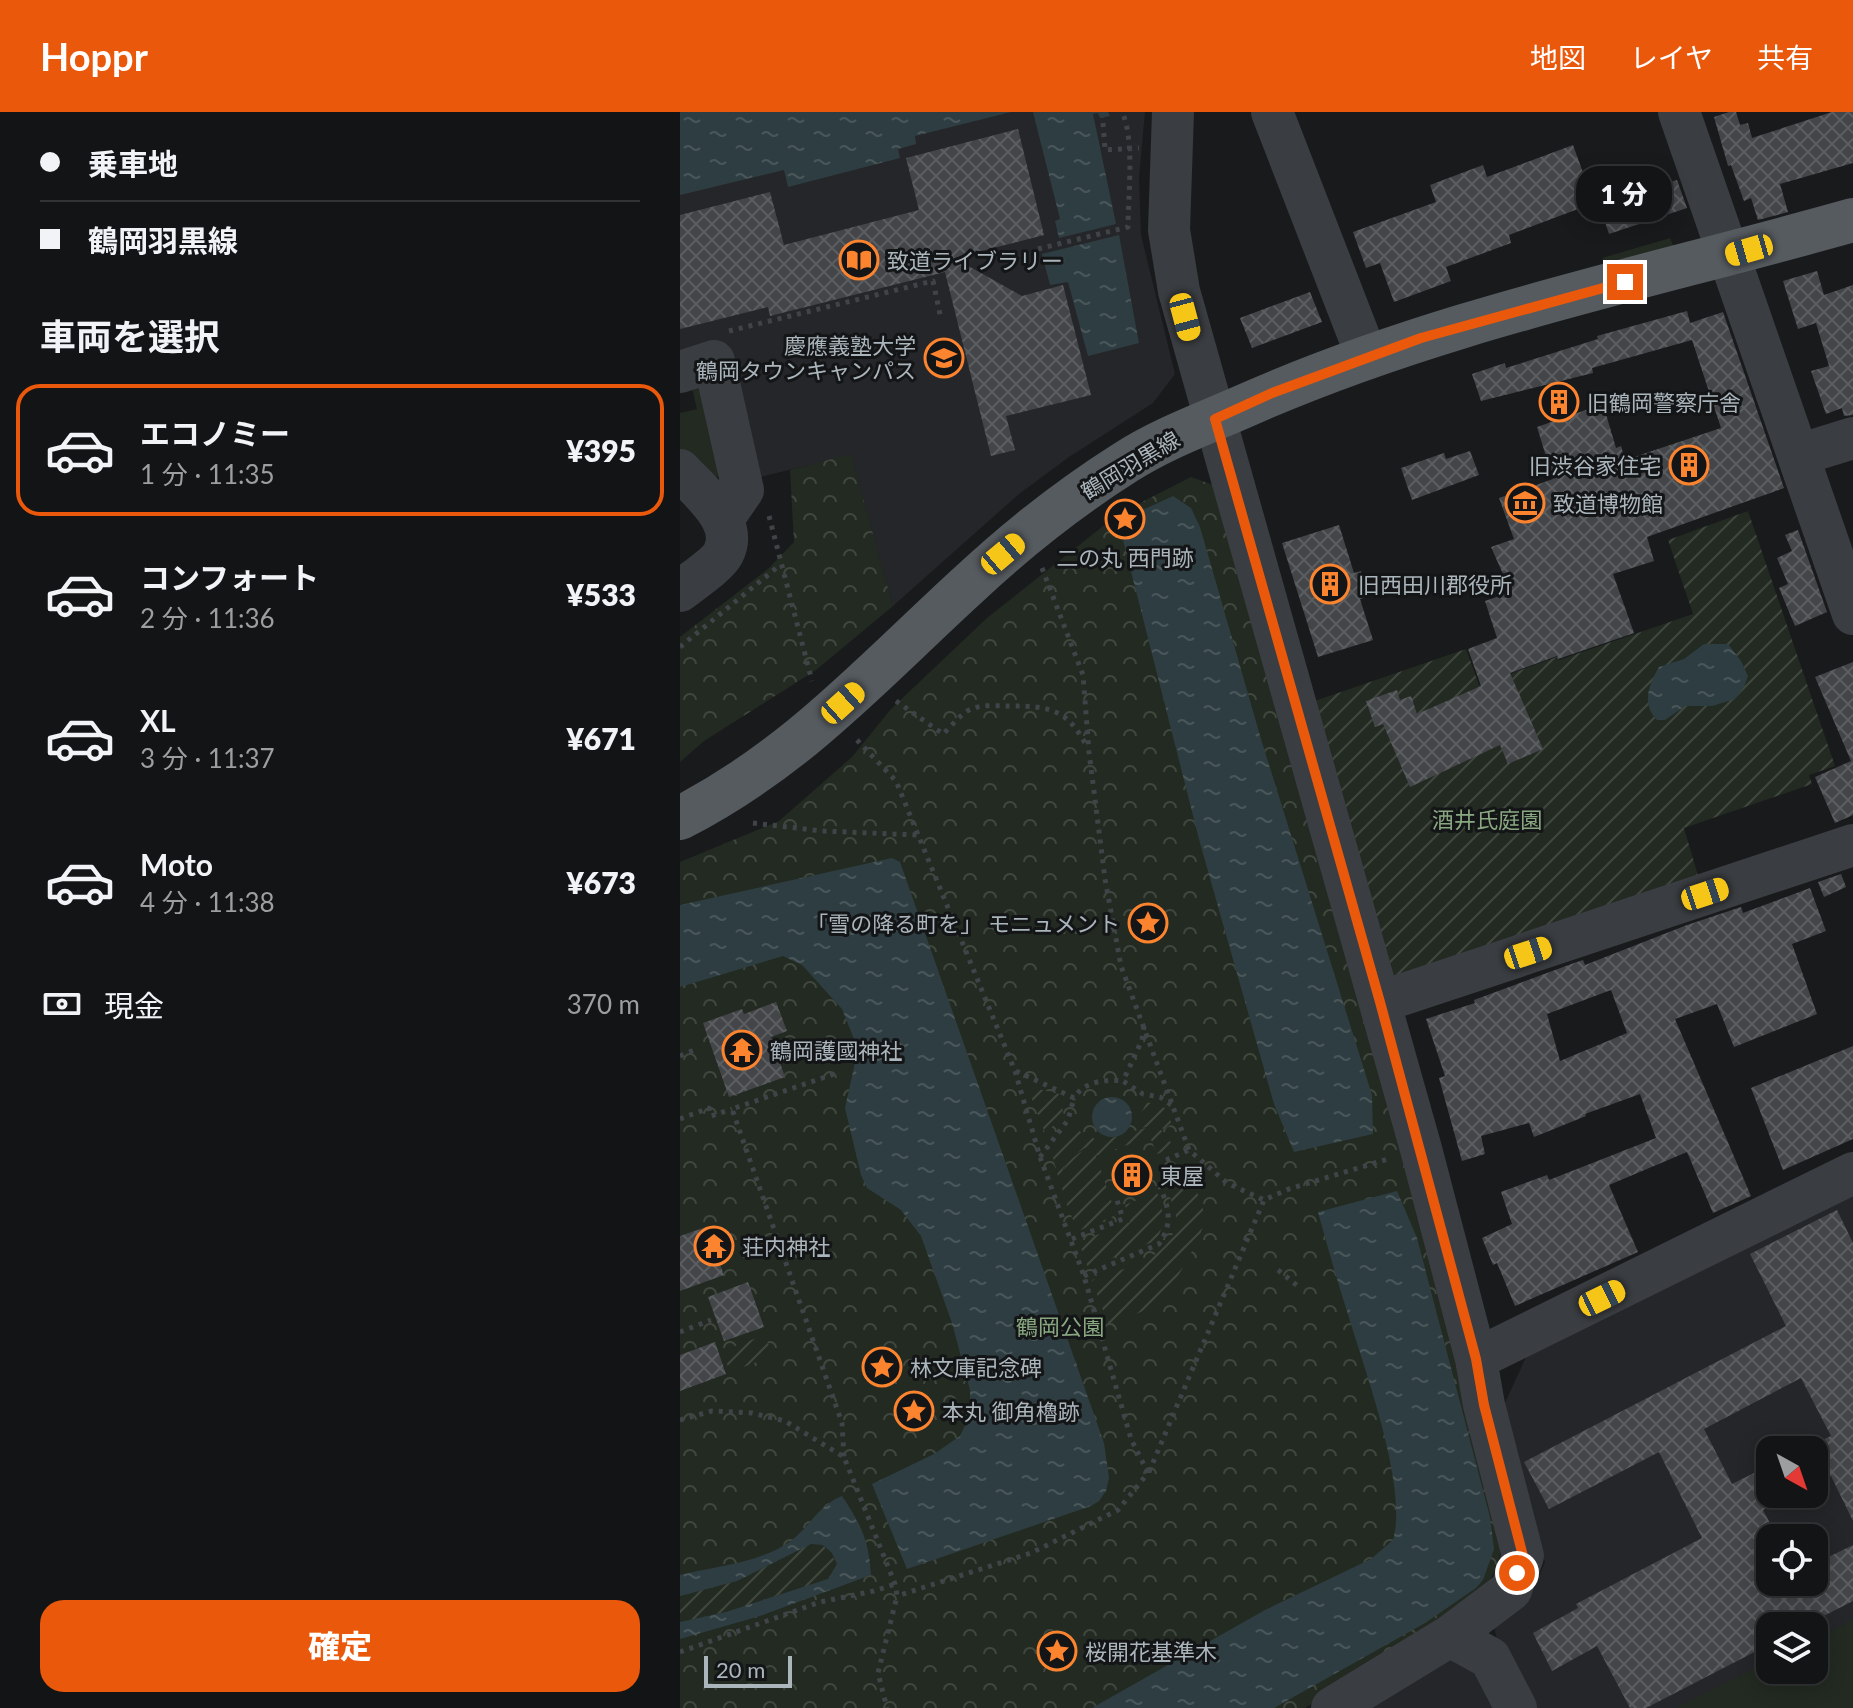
<!DOCTYPE html>
<html lang="ja">
<meta charset="utf-8">
<style>
body{margin:0;font-family:Lato,"Noto Sans JP",sans-serif;background:#1c1d1e;color:#f1f3f6;height:100vh;display:flex;flex-direction:column;font-size:30px;white-space:nowrap}
*{box-sizing:border-box;margin:0}
p{font-size:26px;color:#9d9ea0}
.icon{flex:none;width:44px;height:44px;fill:none;stroke:currentColor;stroke-width:2;stroke-linecap:round;stroke-linejoin:round}
.map{position:relative;flex:1;overflow:hidden}
.panel{display:flex;flex-direction:column;background:#131415;width:680px}
.panel>*{flex:none}
.top-card{display:grid;align-content:center;height:176px;padding:0 40px;background:#131415}
.needle{width:52px;rotate:140deg}
.buttons{position:absolute;left:1076px;top:1324px;display:grid;gap:16px}
.buttons a{display:grid;place-items:center;width:72px;height:72px;border-radius:16px;background:#131415;box-shadow:0 4px 20px #0003,0 0 0 2px #323334;font-size:40px}
.scale{position:absolute;left:24px;bottom:20px;width:88px;box-sizing:border-box;padding-left:8px;border:4px solid #abb5bc;border-top:0;font-size:22px;line-height:28px;white-space:nowrap;color:#abb5bc;-webkit-text-stroke:6px #141517;paint-order:stroke}
.end{position:absolute;width:36px;height:36px;margin:-18px;border:10px solid #ea580c;background:#fff;box-shadow:0 0 0 4px #fff}
.from{border-radius:50%}
.bubble{position:absolute;height:56px;border-radius:24px;background:#131415;box-shadow:0 4px 20px #0003,0 0 0 2px #323334;font-size:26px;font-weight:800;line-height:56px;text-align:center}
.car{position:absolute;width:24px;height:48px;margin:-24px -12px;border-radius:10px;box-shadow:0 0 6px 2px #0007;background:linear-gradient(#f5c518 24%,#345 0 40%,#f5c518 0 76%,#345 0 86%,#f5c518 0)}
.top-card b{display:flex;align-items:center;gap:28px;height:76px;font-size:30px}
.top-card b+b{border-top:2px solid #323334}
.top-card i{width:20px;height:20px;background:#f1f3f6}
ul{padding:0;list-style:none}
li{display:flex;align-items:center;gap:24px;height:132px;margin:0 16px 12px;padding:0 24px;border:4px solid transparent;border-radius:24px}
li div{flex:1}
li b{display:block;font-size:30px}
li em{font-style:normal;font-weight:800}
li.selected{border-color:#ea580c}
li>.icon{width:72px;height:72px;stroke-width:1.5}
h2{padding:0 40px;font-size:36px;line-height:96px}
.pay{display:flex;align-items:center;gap:20px;height:88px;padding:0 40px;font-size:30px}
.pay p{margin-inline-start:auto}
.action{display:flex;gap:16px;margin-top:auto;padding:16px 40px}
.action a{flex:1;height:92px;border-radius:24px;background:#ea580c;color:#fff;font-size:32px;font-weight:800;line-height:92px;text-align:center}
header{display:flex;align-items:center;gap:48px;box-sizing:border-box;height:112px;padding:0 40px;background:#ea580c;color:#fff}
header strong{font-size:38px}
nav{display:flex;gap:44px;margin-inline-start:auto;font-size:28px}
main{display:flex;flex:1;min-height:0}
.map>svg:first-child{display:block}
.built{fill:#252629;fill-rule:evenodd}
.grass{fill:#222a21}
.forest{fill:url(#forest-crowns)}
.garden{fill:url(#garden-furrows)}
.water{fill:url(#water-ripples)}
.building{fill:url(#building-cross-hatch);fill-rule:evenodd}
.lines{fill:none;stroke-linecap:round;stroke-linejoin:round}
.path{stroke:#404448;stroke-width:5;stroke-dasharray:4 6;stroke-linecap:butt}
.minor{stroke:#3a3d41;stroke-width:42}
.major{stroke:#565b60;stroke-width:44}
.route{stroke:#ea580c;stroke-width:10}
.labels{text-anchor:middle;dominant-baseline:central;stroke-width:6;stroke-linejoin:round;paint-order:stroke}
.poi-label{font-size:22px;fill:#abb5bc;stroke:#141517;text-anchor:start}
.street-label{font-size:22px;fill:#abb5bc;stroke:#141517}
.park-label{font-size:22px;fill:#89a881;stroke:#141517}
</style>
<header>
<strong>Hoppr</strong>
<nav><a>地図</a><a>レイヤ</a><a>共有</a></nav>
</header>
<main>
<section class="panel">
<div class="top-card">
<b><i class="from"></i>乗車地</b>
<b><i></i>鶴岡羽黒線</b>
</div>
<h2>車両を選択</h2>
<ul>
<li class="selected"><svg class="icon" aria-label="car" viewBox="0 0 24 24"><path d="M5 17H2v-5l4-1 3-4h7l3 4 3 1v5h-3M9 17h6M6 11h13"/><circle cx="7" cy="17" r="2"/><circle cx="17" cy="17" r="2"/></svg><div><b>エコノミー</b><p>1 分 · 11:35</p></div><em>¥395</em></li>
<li><svg class="icon" aria-label="car" viewBox="0 0 24 24"><path d="M5 17H2v-5l4-1 3-4h7l3 4 3 1v5h-3M9 17h6M6 11h13"/><circle cx="7" cy="17" r="2"/><circle cx="17" cy="17" r="2"/></svg><div><b>コンフォート</b><p>2 分 · 11:36</p></div><em>¥533</em></li>
<li><svg class="icon" aria-label="car" viewBox="0 0 24 24"><path d="M5 17H2v-5l4-1 3-4h7l3 4 3 1v5h-3M9 17h6M6 11h13"/><circle cx="7" cy="17" r="2"/><circle cx="17" cy="17" r="2"/></svg><div><b>XL</b><p>3 分 · 11:37</p></div><em>¥671</em></li>
<li><svg class="icon" aria-label="car" viewBox="0 0 24 24"><path d="M5 17H2v-5l4-1 3-4h7l3 4 3 1v5h-3M9 17h6M6 11h13"/><circle cx="7" cy="17" r="2"/><circle cx="17" cy="17" r="2"/></svg><div><b>Moto</b><p>4 分 · 11:38</p></div><em>¥673</em></li>
</ul>
<div class="pay"><svg class="icon" aria-label="cash" viewBox="0 0 24 24"><path d="M3 7h18v10H3z"/><circle cx="12" cy="12" r="2"/></svg>現金<p>370 m</p></div>
<div class="action"><a>確定</a></div>
</section>
<div class="map">
<svg width="1173" height="1596" viewBox="0 0 1173 1596">
<defs>
<pattern id="forest-crowns" width="20" height="18" patternUnits="userSpaceOnUse" patternTransform="scale(2)"><rect width="20" height="18" fill="#222a21"/><path d="M2 6a3 3 0 1 1 6 0M12 15a3 3 0 1 1 6 0" fill="none" stroke="#3f473f"/></pattern>
<pattern id="garden-furrows" width="10" height="10" patternUnits="userSpaceOnUse" patternTransform="scale(2)"><rect width="10" height="10" fill="#222a21"/><path d="M-1 1l2-2M0 10L10 0M9 11l2-2" fill="none" stroke="#3f473f"/></pattern>
<pattern id="water-ripples" width="26" height="14" patternUnits="userSpaceOnUse" patternTransform="scale(2)"><rect width="26" height="14" fill="#2e3d41"/><path d="M2 4q2-2 4 0t4 0M15 11q2-2 4 0t4 0" fill="none" stroke="#4a575a"/></pattern>
<pattern id="building-cross-hatch" width="8" height="8" patternUnits="userSpaceOnUse" patternTransform="scale(2)"><rect width="8" height="8" fill="#434549"/><path d="M0 0l8 8M0 8l8-8" fill="none" stroke="#5b5e61"/></pattern>
</defs>
<rect width="100%" height="100%" fill="#191a1c"/>
<path class="built" d="M0,0H465L459,66L461,123L495,262L473,291L389,345L339,382L213,494L171,343L72,367L0,243Z
M1173,1077V1596H852L818,1531L812,1508L853,1479L865,1450L818,1306L847,1243ZM1090,1338H1134V1382H1090ZM1090,1426H1134V1470H1090ZM1090,1514H1134V1558H1090Z
M767,1544L796,1556L817,1596H683Z"/>
<path class="grass" d="M990,126L997,142L931,158L922,146Z
M17,268L43,358L37,365L28,369L0,344V301L17,297L10,269Z
M1173,1508V1596H996L1090,1549V1558H1134V1528Z"/>
<path class="forest" d="M171,342L213,494L136,558L24,629L0,650V525L89,456L114,430L110,358Z
M511,365L539,375L725,1030L822,1426L819,1450L809,1470L769,1505L625,1596H0V750L99,709L172,645L211,597L307,506L422,415L464,389Z"/>
<path class="garden" d="M1068,399L1155,654L1129,663L1132,672L1004,716L1022,777L713,880L626,592L786,537L799,573L877,545L879,548L1013,502L988,428Z
M347,974L379,982L384,1004L365,1021Z
M467,990L485,996L492,1012L485,1017L470,1014L458,1017V1007Z
M469,1015L481,1018L495,1036L477,1042L470,1025L416,1044L436,1103L398,1119C392,1105 385,1091 382,1076C373,1037 443,1023 469,1015Z
M395,1017L419,1029C400,1038 385,1046 379,1068L372,1042Z
M501,1050C509,1067 525,1088 524,1108C524,1123 491,1179 479,1189C465,1201 444,1206 428,1212L412,1168C442,1157 498,1146 496,1105C496,1096 490,1089 489,1081C488,1074 487,1067 484,1058Z
M477,1080C483,1098 487,1112 475,1129L408,1156L399,1130L450,1110L445,1093Z
M85,1223L93,1244L50,1260L42,1239Z
M131,1432L143,1433L157,1451L148,1467L46,1500L0,1510V1484L57,1469Z"/>
<path class="water" d="M0,0H331L235,24L236,32L218,37L220,46L108,75L104,58L0,83Z
M353,0H428L430,4L420,6L418,1L413,2L436,112L379,126L375,109L380,107Z
M439,123L459,231L408,244L388,170L370,173L362,142Z
M493,384L511,396L520,415L581,627L692,983L693,1022L614,1040L594,992L520,731L440,416L458,400Z
M1024,532H1048L1061,549L1068,564L1064,575L1055,587L1032,594H1005L985,608H977C961,592 969,572 979,555L1004,547Z
M212,746L220,750L424,1331L429,1366L426,1379L419,1389L411,1394L227,1457L192,1372L254,1342L280,1324L290,1303V1278L272,1211L241,1124L221,1098L187,1076L181,1063L165,996L178,937L162,897L122,853L103,844L0,875V793Z
M412 1005a20 20 0 1 1 40 0a20 20 0 1 1-40 0Z
M717,1079L737,1126L810,1405L814,1437L803,1468L796,1476L745,1511L594,1596H412L585,1498L691,1447L713,1428C728,1377 687,1265 671,1212C659,1175 648,1137 638,1100Z
M162,1384C181,1412 189,1429 191,1463L80,1504L0,1527V1510L46,1500L148,1467L157,1452L152,1441L143,1433L131,1432L57,1469L0,1484V1463C36,1454 82,1451 112,1428C130,1414 139,1393 162,1384Z"/>
<path class="building" d="M1049,0H1056L1060,13L1068,11L1072,26L1152,0H1173V51L1100,72L1108,100L1078,108L1071,86L1064,89L1051,53L1048,54L1034,5Z
M338,17L364,123L274,146L342,184L383,173L411,283L326,304L335,338L311,344L265,160L90,204L88,195L0,217V103L90,80L104,133L239,98L226,46Z
M893,33L914,91L829,123L831,131L766,155L771,169L714,190L700,151L686,156L673,120L756,90L750,73L803,53L807,65Z
M972,54L976,66L985,63L987,71L997,68L1007,96L929,122L913,74Z
M1137,159L1144,183L1173,173V303L1164,304L1162,296L1146,302L1131,259L1149,254L1136,211L1118,217L1103,169Z
M630,180L642,210L572,236L560,206Z
M1007,199L1010,211L1043,200L1104,376L967,425L974,449L933,462L954,521L878,547L877,544L830,561L863,637L828,652L820,633L730,675L703,612L695,615L686,589L717,578L720,588L731,584L737,602L801,574L788,537L817,526L805,489L831,480L811,435L834,427L819,386L873,367L857,315L923,292L936,336L941,334L945,348L1041,316L1012,228L912,256L913,261L801,289L792,262L825,251L826,256L918,227L917,224Z
M790,339L799,363L732,388L721,356L764,341L766,347Z
M659,413L674,461L681,459L689,484L680,487L693,528L638,545L602,431Z
M1118,418L1147,500L1115,514L1099,476L1108,472L1097,446L1112,439L1105,423Z
M1173,550V703L1155,711L1135,665L1171,649L1135,565Z
M1161,762L1166,775L1144,785L1138,770Z
M1130,776L1146,819L1112,832L1137,902L1054,935L1037,892L995,907L1071,1084L1033,1101L1007,1040L929,1073L958,1140L835,1194L817,1151L813,1153L802,1126L832,1112L821,1080L867,1063L869,1068L976,1026L960,982L905,1002L906,1004L854,1025L849,1011L801,1024L805,1042L782,1049L759,966L765,964L746,907L795,891L794,888L894,851L903,848L905,853L1007,813L1061,795L1063,801ZM931,878L947,921L880,949L867,902Z
M96,890L107,919L91,925L105,965L49,985L23,911L62,897L64,902Z
M1173,934V1027L1103,1058L1071,976Z
M458,1048L467,1068L446,1078L437,1057Z
M1157,1098L1173,1131V1409L1151,1364L1134,1373V1338H1121L1151,1324L1121,1266L1024,1317L1052,1372L1090,1353V1382H1115L1083,1398L1098,1426H1090V1470H1134V1452L1173,1433V1489L1124,1514H1090V1532L966,1596H950L917,1534L872,1559L853,1521L898,1496L896,1492L1022,1426L979,1340L869,1397L844,1350L1106,1214L1070,1142Z
M26,1115L44,1163L0,1179V1124Z
M68,1170L84,1215L44,1229L28,1185Z
M35,1230L46,1262L0,1279V1243Z"/>
<g class="lines">
<path class="path" d="M423,11L425,38L459,36
M358,137L448,115C448,84 455,27 442,0
M49,219L253,169L261,207
M89,404L132,569
M362,456L403,563L409,640L425,767L441,854L509,1038L547,1071L584,1088
M0,535L100,453
M216,589L263,622C271,615 281,601 291,597C303,592 318,594 330,594C369,594 388,597 407,635
M177,628L216,669L335,959L360,1045L404,1164L451,1327L468,1361L438,1398L351,1441L217,1484
M73,711L142,719L237,723
M464,914L462,928L443,969L463,982L480,985L494,995
M0,944L14,938
M336,959L394,986C404,969 426,967 443,969
M154,962L52,997L162,1311L164,1345
M0,1007L29,996L31,1004L52,997
M360,1045L388,1008L394,986
M486,1048L509,1038
M392,1127L443,1107L436,1085
M598,1158L619,1175
M404,1164L479,1132C493,1112 489,1096 480,1075
M0,1220L31,1208
M0,1308L32,1299L72,1301L105,1309L164,1345L215,1472L217,1484L198,1561L207,1596
M469,1360L584,1088L609,1077L708,1047
M0,1540L140,1490L194,1479L215,1472"/>
<path class="minor" d="M493,0L489,118L499,179L741,1037L796,1247L804,1293L843,1444L831,1478L770,1524L652,1596
M592,0L687,245
M999,0L1173,502
M0,260L34,249L63,378L43,407
M1118,343L1173,326
M0,358C19,379 60,410 43,442C37,453 11,470 0,479
M700,890L1173,733
M796,1247L1173,1061
M770,1524L810,1546L836,1596"/>
<path class="major" d="M0,706C117,646 192,561 287,474C336,428 389,386 446,350C482,327 523,312 562,295C757,208 968,166 1173,108"/>
</g>
<g class="lines">
<path class="route" d="M837,1461L843,1444L804,1293L796,1247L700,890L535,307L592,281L741,226L945,170"/>
</g>
<defs>
<g id="library-ring" transform="scale(2)"><circle r="9.5" fill="#141517" stroke="#fd842f" stroke-width="1.5"/><path d="M-6-4Q-3-5.5-.7-3.5V5Q-3 3-6 4ZM6-4Q3-5.5 .7-3.5V5Q3 3 6 4Z" fill="#fd842f"/></g>
<g id="university-ring" transform="scale(2)"><circle r="9.5" fill="#141517" stroke="#fd842f" stroke-width="1.5"/><path d="M0-5L7-2L0 1L-7-2ZM-4 1L0 2.5L4 1V4Q0 6-4 4Z" fill="#fd842f"/></g>
<g id="building-ring" transform="scale(2)"><circle r="9.5" fill="#141517" stroke="#fd842f" stroke-width="1.5"/><path d="M-4-6H4V6H1V3H-1V6H-4ZM-2.5-4.3h1.7v1.8h-1.7ZM.8-4.3h1.7v1.8H.8ZM-2.5-1h1.7V.8h-1.7ZM.8-1h1.7V.8H.8Z" fill="#fd842f"/></g>
<g id="museum-ring" transform="scale(2)"><circle r="9.5" fill="#141517" stroke="#fd842f" stroke-width="1.5"/><path d="M0-6L6-3V-2H-6V-3ZM-5-1h2V3h-2ZM-1-1h2V3h-2ZM3-1h2V3H3ZM-6 4H6V6H-6Z" fill="#fd842f"/></g>
<g id="sight-ring" transform="scale(2)"><circle r="9.5" fill="#141517" stroke="#fd842f" stroke-width="1.5"/><path d="M0-6L1.8-2.2L6-1.7L2.9 1.2L3.7 5.4L0 3.3L-3.7 5.4L-2.9 1.2L-6-1.7L-1.8-2.2Z" fill="#fd842f"/></g>
<g id="temple-ring" transform="scale(2)"><circle r="9.5" fill="#141517" stroke="#fd842f" stroke-width="1.5"/><path d="M0-6L5-2H3V0L6.5 2.5H4V6H1.5V3h-3V6H-4V2.5H-6.5L-3 0V-2H-5Z" fill="#fd842f"/></g>
</defs>
<g fill-rule="evenodd">
<use href="#library-ring" x="179" y="148"/>
<use href="#university-ring" x="264" y="246"/>
<use href="#building-ring" x="879" y="290"/>
<use href="#building-ring" x="1009" y="353"/>
<use href="#museum-ring" x="845" y="391"/>
<use href="#sight-ring" x="445" y="407"/>
<use href="#building-ring" x="650" y="472"/>
<use href="#sight-ring" x="468" y="811"/>
<use href="#temple-ring" x="62" y="938"/>
<use href="#building-ring" x="452" y="1063"/>
<use href="#temple-ring" x="34" y="1134"/>
<use href="#sight-ring" x="202" y="1255"/>
<use href="#sight-ring" x="234" y="1299"/>
<use href="#sight-ring" x="377" y="1539"/>
</g>
<g class="labels">
<g class="poi-label">
<text x="207" y="148">致道ライブラリー</text>
<text x="236" y="233" text-anchor="end">慶應義塾大学<tspan x="236" dy="25">鶴岡タウンキャンパス</tspan></text>
<text x="907" y="290">旧鶴岡警察庁舎</text>
<text x="981" y="353" text-anchor="end">旧渋谷家住宅</text>
<text x="873" y="391">致道博物館</text>
<text x="445" y="445" text-anchor="middle">二の丸 西門跡</text>
<text x="678" y="472">旧西田川郡役所</text>
<text x="440" y="811" text-anchor="end">「雪の降る町を」 モニュメント</text>
<text x="90" y="938">鶴岡護國神社</text>
<text x="480" y="1063">東屋</text>
<text x="62" y="1134">荘内神社</text>
<text x="230" y="1255">林文庫記念碑</text>
<text x="262" y="1299">本丸 御角櫓跡</text>
<text x="405" y="1539">桜開花基準木</text>
</g>
<g class="street-label">
<text transform="translate(450 353) rotate(-31)">鶴岡羽黒線</text>
</g>
<g class="park-label">
<text x="807" y="707">酒井氏庭園</text>
<text x="380" y="1214">鶴岡公園</text>
</g>
</g>
</svg>
<div class="buttons">
<a><svg class="needle" viewBox="-14 -14 28 28"><path d="M0-13l5 13h-10z" fill="#e53935"/><path d="M0 13l5-13h-10z" fill="#9d9ea0"/></svg></a>
<a><svg class="icon" aria-label="locate" viewBox="0 0 24 24"><circle cx="12" cy="12" r="6"/><path d="M12 2v4M12 18v4M2 12h4M18 12h4"/></svg></a>
<a><svg class="icon" aria-label="layers" viewBox="0 0 24 24"><path d="M12 4l9 5-9 5-9-5zM3 14l9 5 9-5"/></svg></a>
</div>
<div class="scale">20 m</div>
<i class="end from" style="left:837px;top:1461px"></i>
<i class="end" style="left:945px;top:170px"></i>
<div class="bubble" style="left:896px;top:54px;width:96px">1 分</div>
<i class="car" style="left:1069px;top:138px;rotate:254deg"></i>
<i class="car" style="left:505px;top:205px;rotate:165deg"></i>
<i class="car" style="left:323px;top:442px;rotate:50deg"></i>
<i class="car" style="left:163px;top:591px;rotate:48deg"></i>
<i class="car" style="left:1025px;top:782px;rotate:72deg"></i>
<i class="car" style="left:848px;top:841px;rotate:72deg"></i>
<i class="car" style="left:922px;top:1186px;rotate:64deg"></i>
</div>
</main>
